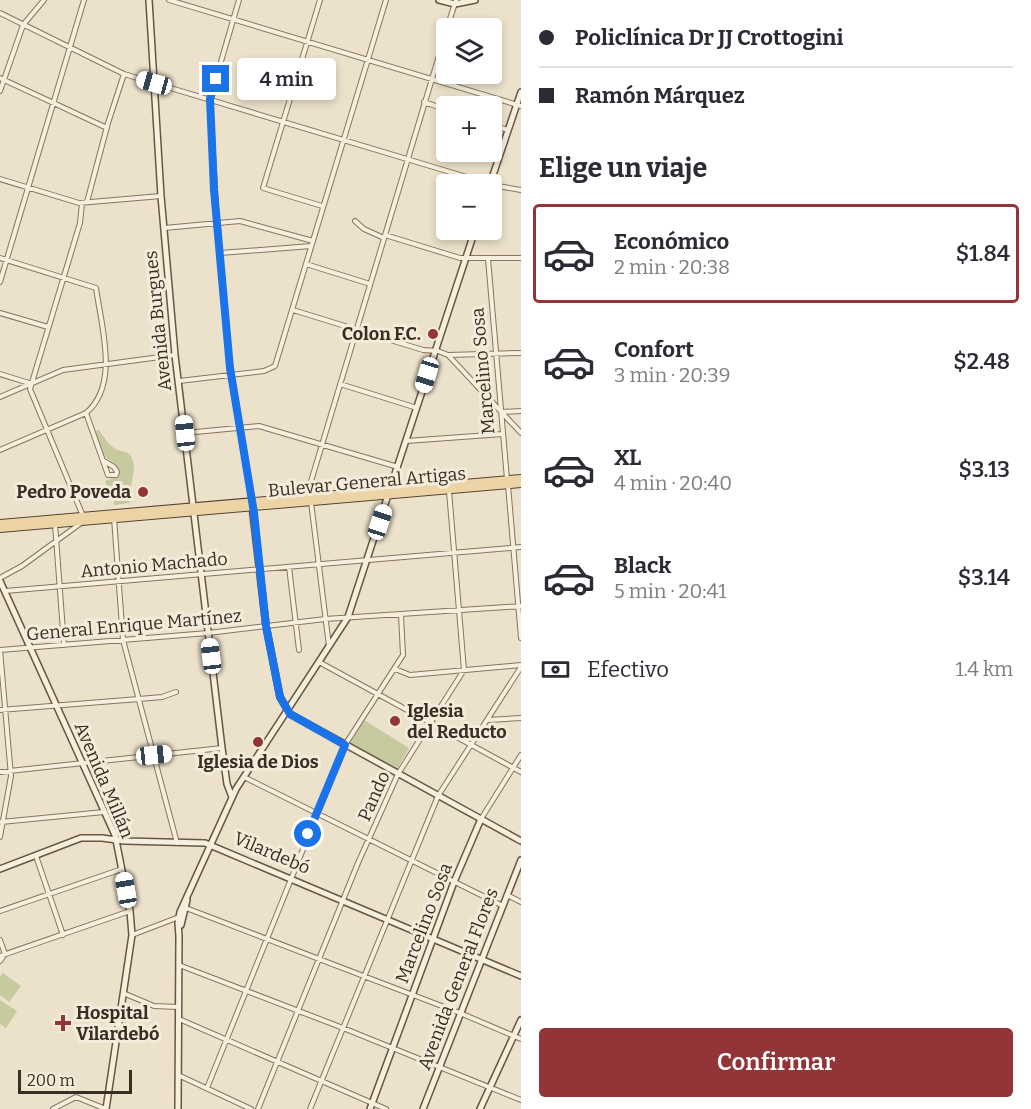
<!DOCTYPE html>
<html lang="es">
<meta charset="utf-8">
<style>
body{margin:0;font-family:Bitter,serif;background:#f7f7f7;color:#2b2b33;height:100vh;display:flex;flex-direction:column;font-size:22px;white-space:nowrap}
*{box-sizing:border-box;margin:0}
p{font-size:20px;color:#7c7c81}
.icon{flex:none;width:33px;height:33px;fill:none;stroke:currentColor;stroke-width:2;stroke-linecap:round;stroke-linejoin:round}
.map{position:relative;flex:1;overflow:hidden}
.drawer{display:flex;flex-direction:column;background:#fff;width:510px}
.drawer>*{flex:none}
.hud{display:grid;align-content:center;height:132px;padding:0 18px;background:#fff}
.tools{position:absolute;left:436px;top:18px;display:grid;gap:12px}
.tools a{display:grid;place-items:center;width:66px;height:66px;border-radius:6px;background:#fff;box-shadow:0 3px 9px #0003;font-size:30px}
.scale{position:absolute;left:18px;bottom:15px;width:114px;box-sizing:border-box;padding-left:6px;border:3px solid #3a2d22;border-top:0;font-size:16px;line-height:21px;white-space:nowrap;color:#3a2d22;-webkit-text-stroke:4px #f4ecda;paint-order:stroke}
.end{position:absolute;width:27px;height:27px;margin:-14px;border:8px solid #1a73e8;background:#fff;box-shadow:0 0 0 3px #fff}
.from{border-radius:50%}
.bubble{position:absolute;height:42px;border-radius:6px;background:#fff;box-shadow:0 3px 9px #0003;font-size:20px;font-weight:600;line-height:42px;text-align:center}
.car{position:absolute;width:18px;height:36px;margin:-18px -9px;border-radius:8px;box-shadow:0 0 4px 2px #0007;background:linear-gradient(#fff 24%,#345 0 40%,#fff 0 76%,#345 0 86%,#fff 0)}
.hud b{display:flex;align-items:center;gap:21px;height:57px;font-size:22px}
.hud b+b{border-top:2px solid #e1e1e2}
.hud i{width:15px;height:15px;background:#2b2b33}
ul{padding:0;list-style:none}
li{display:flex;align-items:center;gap:18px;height:99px;margin:0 12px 9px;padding:0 6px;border:3px solid transparent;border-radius:6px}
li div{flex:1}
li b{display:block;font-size:22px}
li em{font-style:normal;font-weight:600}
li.on{border-color:#933438}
li>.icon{width:54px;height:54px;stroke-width:1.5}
h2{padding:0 18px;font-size:27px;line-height:72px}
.pay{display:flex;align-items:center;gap:15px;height:66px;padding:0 18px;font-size:22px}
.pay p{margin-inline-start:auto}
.action{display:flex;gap:12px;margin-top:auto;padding:12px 18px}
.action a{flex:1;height:69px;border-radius:6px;background:#933438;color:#fff;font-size:24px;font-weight:600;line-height:69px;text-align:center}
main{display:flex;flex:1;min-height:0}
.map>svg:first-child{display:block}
.green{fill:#c7ca9f}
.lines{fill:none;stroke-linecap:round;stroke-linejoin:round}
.street-casing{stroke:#887460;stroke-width:6}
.secondary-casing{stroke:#6a5543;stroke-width:8}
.primary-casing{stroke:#574334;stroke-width:8}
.street{stroke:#f7efde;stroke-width:4}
.secondary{stroke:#f7efde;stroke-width:5}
.primary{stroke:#ecd4a7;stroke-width:6}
.route{stroke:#1a73e8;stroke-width:8}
.poi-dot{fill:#933438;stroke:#f4ecda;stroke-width:2}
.labels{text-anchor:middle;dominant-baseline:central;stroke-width:6;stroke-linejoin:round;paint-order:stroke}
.street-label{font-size:18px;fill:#3a2d22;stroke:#f4ecda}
.poi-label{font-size:18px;font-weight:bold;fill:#3a2d22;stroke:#f4ecda;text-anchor:end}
</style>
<main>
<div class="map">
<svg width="521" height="1109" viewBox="0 0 521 1109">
<rect width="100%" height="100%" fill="#ece1cb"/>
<path class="green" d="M99,430C103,436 108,444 114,448C119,452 127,450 131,456C139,470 127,489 130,503L114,505L112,492L107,487L105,481L116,477L119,470L114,464L103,455L95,431Z
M364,720L409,748L397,769L350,744Z
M3,973L21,986L9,1002L0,995V977Z
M0,1000L17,1011L6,1028L0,1024Z"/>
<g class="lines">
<g class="street-casing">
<path id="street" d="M169,0L521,106
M239,0L210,99L216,207L230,368L252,501
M320,0L263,188L322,206
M0,13L124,74L490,184
M447,28L456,0
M0,78L107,128
M0,91L23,25L44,0
M424,102L447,110
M492,125L508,130
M0,179L79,203L161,196
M492,185L521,190
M87,202L108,123L124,74
M82,203L80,223L30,389L83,516
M355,221L364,229L384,238
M164,228L240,221L313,241
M385,235L460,258H521
M220,253L311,246
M0,258L96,288C101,325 120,385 86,413L108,475H116L117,472L114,467L104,461
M488,259L507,479
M306,264L370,284
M0,282L84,0
M293,310L423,350L438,351L448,355L521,433
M0,313L48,327
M448,355L521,353
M0,374L29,383
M179,381L264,371L275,366L386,0
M340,384L417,408
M0,397L63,370L175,355
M501,412L521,411
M185,433L259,426L398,467
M406,441L503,434
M0,450L86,413
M508,485L521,638
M309,496V488L447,29
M311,502L329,646
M114,518L123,640L177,843
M55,524L64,645
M289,567L299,650
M0,578L22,566L81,523
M5,591L521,547
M319,662L521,772
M395,669L410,675L521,665
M0,710L139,699L162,697L176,692
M487,720L521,718
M0,772L222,748
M244,777L503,906
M481,819L521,755
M1,822L104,812
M0,837L11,776L0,650L208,633L325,619L521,606
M36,856L63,935
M507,895L521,902
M186,908L460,1013L521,1039
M0,911L122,869
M132,935L179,917
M0,940L5,954L0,961
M0,956L130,911
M179,965L343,1028L521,1100
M123,993L154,1006L179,1007
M179,1019L386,1109
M178,1075L251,1109
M207,1088L345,745L403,655L401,615
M53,1109L76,1097L106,1109
M258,1109L358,863L398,774L464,670L449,491
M310,1109L438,796L521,667"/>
</g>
<g class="secondary-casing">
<path id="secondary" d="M149,0L161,196L175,355L222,748L227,784L232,797
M439,0L455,4L475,0
M490,184L521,92
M252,506L266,626L280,697L290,714L521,841
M0,581L115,835L130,911L132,935L106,1109
M0,869L81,838H102L124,841L205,843L521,976
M181,925L187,900
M178,1109L179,936L178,923L180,912L236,789L348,617L475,230
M370,1109L454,882L481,819
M423,1109L521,860
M480,1109L521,1020"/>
</g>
<g class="primary-casing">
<path id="primary" d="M0,523L521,478
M0,529L521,484"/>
</g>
<use href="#street" class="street"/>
<use href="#secondary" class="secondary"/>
<use href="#primary" class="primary"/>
</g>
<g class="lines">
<path class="route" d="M216,79L210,99L214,190L230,368L254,513L266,626L280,697L290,714L345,745L308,834"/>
</g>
<g class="poi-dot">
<circle cx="433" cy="334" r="6"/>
<circle cx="143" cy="492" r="6"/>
<circle cx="395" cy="721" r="6"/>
<circle cx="258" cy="742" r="6"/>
<path d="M60 1014h6v6h6v6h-6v6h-6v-6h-6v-6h6z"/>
</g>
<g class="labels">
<g class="street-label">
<text transform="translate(158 321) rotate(-96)">Avenida Burgues</text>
<text transform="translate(483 371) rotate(-95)">Marcelino Sosa</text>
<text transform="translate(367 482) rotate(-5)">Bulevar General Artigas</text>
<text transform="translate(154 565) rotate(-5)">Antonio Machado</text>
<text transform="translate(134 625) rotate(-5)">General Enrique Martínez</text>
<text transform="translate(104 780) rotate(67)">Avenida Millán</text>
<text transform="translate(374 796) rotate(-66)">Pando</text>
<text transform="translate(272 853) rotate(23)">Vilardebó</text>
<text transform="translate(424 923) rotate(-69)">Marcelino Sosa</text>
<text transform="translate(458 979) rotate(-69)">Avenida General Flores</text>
</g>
<g class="poi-label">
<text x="421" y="334">Colon F.C.</text>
<text x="131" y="492">Pedro Poveda</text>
<text x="407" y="711" text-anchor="start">Iglesia<tspan x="407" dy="21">del Reducto</tspan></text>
<text x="258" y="762" text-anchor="middle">Iglesia de Dios</text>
<text x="76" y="1013" text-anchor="start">Hospital<tspan x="76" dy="21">Vilardebó</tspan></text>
</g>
</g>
</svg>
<div class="tools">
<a><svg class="icon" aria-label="layers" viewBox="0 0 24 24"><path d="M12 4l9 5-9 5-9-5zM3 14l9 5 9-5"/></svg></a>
<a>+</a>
<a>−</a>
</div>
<div class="scale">200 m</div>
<i class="end from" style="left:308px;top:834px"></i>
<i class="end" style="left:216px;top:79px"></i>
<div class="bubble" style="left:237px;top:58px;width:99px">4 min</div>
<i class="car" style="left:154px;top:83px;rotate:286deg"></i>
<i class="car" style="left:427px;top:375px;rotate:197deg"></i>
<i class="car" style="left:185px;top:433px;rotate:354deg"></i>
<i class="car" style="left:380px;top:522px;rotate:18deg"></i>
<i class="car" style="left:211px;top:656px;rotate:353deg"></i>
<i class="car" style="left:154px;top:755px;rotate:84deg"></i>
<i class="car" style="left:126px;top:890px;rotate:350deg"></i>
</div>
<section class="drawer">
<div class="hud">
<b><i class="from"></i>Policlínica Dr JJ Crottogini</b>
<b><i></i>Ramón Márquez</b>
</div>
<h2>Elige un viaje</h2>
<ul>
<li class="on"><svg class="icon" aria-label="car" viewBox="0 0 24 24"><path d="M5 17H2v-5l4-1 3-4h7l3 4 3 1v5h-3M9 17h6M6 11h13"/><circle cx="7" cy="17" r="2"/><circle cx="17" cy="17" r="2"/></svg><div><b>Económico</b><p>2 min · 20:38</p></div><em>$1.84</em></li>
<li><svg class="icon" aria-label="car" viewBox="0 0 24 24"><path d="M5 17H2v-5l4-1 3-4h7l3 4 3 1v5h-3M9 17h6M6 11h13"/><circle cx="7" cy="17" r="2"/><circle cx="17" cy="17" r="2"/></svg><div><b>Confort</b><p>3 min · 20:39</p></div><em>$2.48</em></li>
<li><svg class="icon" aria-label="car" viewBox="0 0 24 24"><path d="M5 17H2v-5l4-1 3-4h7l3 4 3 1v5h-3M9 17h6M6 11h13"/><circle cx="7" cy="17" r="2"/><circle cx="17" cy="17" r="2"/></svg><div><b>XL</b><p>4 min · 20:40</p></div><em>$3.13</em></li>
<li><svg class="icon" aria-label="car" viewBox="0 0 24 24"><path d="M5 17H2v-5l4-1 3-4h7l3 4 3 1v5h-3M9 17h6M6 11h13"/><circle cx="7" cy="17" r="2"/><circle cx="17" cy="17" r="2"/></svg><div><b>Black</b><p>5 min · 20:41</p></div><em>$3.14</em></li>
</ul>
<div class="pay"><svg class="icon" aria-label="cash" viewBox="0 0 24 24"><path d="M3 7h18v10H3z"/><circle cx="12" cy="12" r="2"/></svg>Efectivo<p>1.4 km</p></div>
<div class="action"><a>Confirmar</a></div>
</section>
</main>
